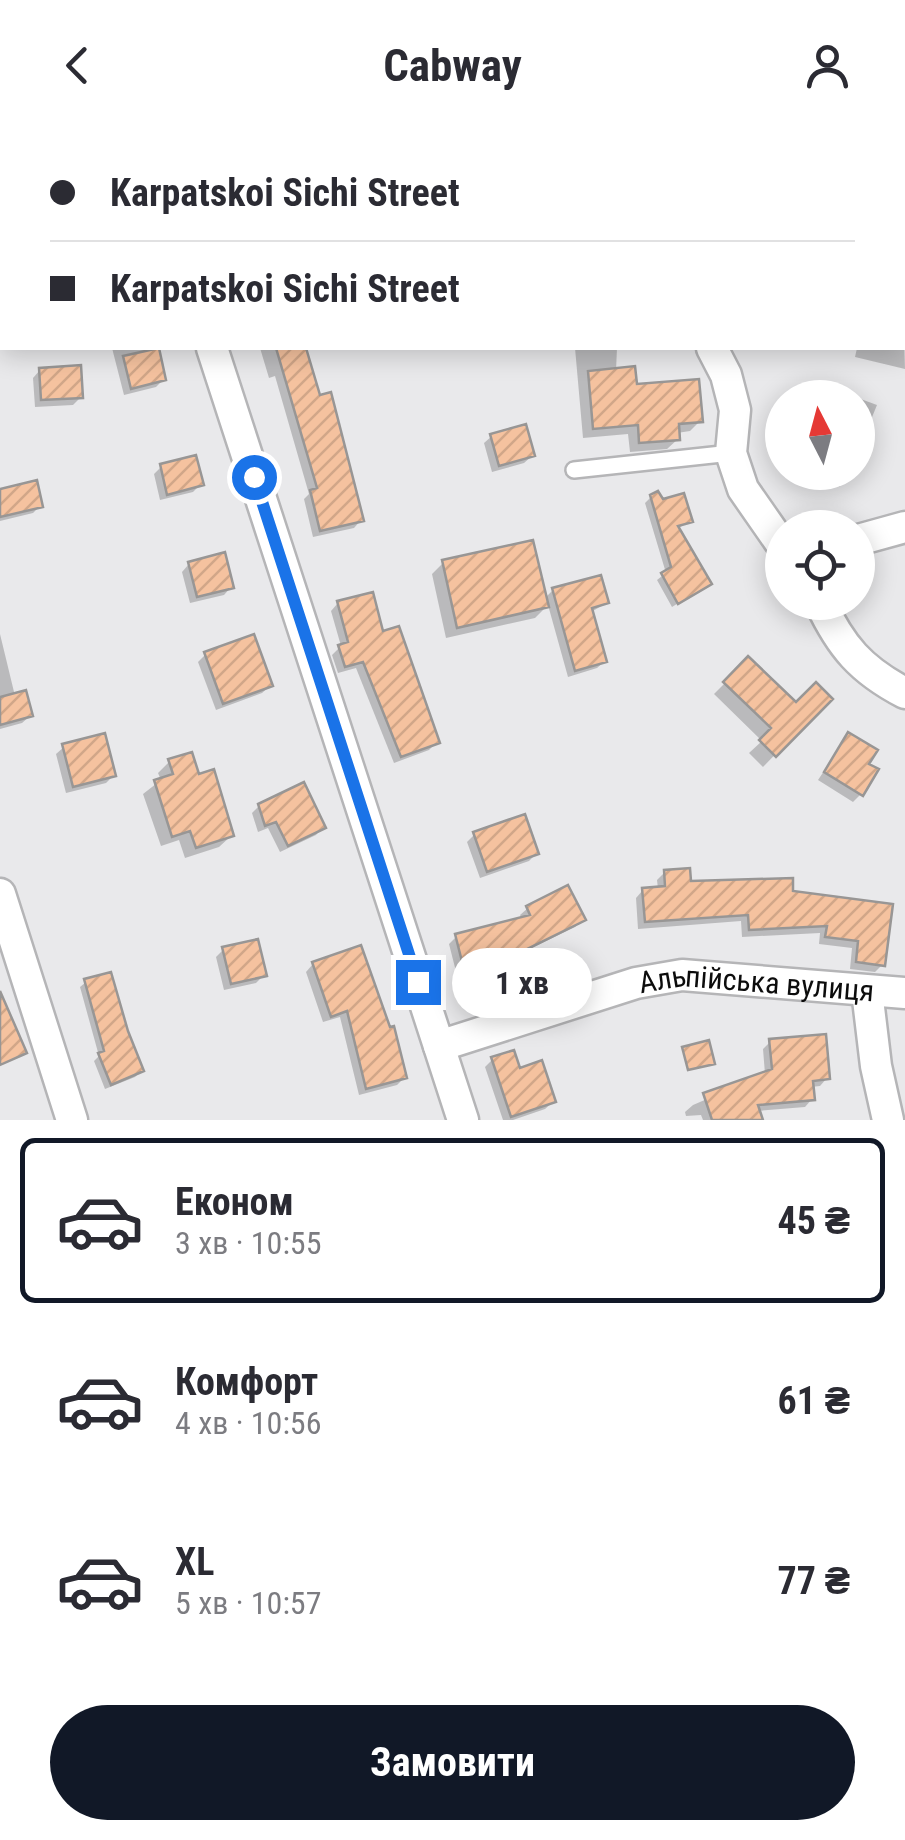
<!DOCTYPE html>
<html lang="uk">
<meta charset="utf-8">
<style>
body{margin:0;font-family:"Roboto Condensed",sans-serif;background:#f2f2f3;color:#2b2b33;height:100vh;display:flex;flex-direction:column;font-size:38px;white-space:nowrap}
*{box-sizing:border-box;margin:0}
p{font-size:32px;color:#7c7c81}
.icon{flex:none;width:55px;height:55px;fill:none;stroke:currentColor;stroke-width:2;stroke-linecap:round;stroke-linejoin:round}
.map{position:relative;height:990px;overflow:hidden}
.drawer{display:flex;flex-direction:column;background:#fff;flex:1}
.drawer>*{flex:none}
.hud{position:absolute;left:0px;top:0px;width:905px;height:220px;box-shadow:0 5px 25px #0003;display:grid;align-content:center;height:220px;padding:0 50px;background:#fff}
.needle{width:65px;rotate:354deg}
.tools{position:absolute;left:765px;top:250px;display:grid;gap:20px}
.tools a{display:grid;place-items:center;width:110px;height:110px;border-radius:50%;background:#fff;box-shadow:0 5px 25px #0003;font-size:50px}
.end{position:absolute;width:45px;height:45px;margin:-22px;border:12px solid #1a73e8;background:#fff;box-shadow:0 0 0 5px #fff}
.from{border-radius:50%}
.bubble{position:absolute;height:70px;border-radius:35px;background:#fff;box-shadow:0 5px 25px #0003;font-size:32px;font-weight:700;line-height:70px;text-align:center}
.hud b{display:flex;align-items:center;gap:35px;height:95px;font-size:38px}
.hud b+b{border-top:2px solid #e1e1e2}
.hud i{width:25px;height:25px;background:#2b2b33}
ul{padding:18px 0 0;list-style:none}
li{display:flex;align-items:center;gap:30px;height:165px;margin:0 20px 15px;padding:0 30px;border:5px solid transparent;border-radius:15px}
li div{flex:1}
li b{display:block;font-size:38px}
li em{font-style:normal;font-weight:700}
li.selected{border-color:#111827}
li>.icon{width:90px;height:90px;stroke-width:1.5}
.action{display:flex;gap:20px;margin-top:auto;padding:20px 50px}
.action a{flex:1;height:115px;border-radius:60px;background:#111827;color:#fff;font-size:40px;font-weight:700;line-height:115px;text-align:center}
header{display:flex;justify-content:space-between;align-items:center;height:130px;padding:0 50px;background:#fff;font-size:45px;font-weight:700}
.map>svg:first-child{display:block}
.shadow{fill:#0003}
.building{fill:url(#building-hatch);stroke:#989695;stroke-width:2.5}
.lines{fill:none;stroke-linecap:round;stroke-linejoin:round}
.service-casing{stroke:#b5b5b7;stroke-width:20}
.minor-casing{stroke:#b5b5b7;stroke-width:35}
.service{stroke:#fff;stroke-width:15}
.minor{stroke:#fff;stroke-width:30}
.route{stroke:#1a73e8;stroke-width:12}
.labels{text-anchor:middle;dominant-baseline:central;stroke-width:10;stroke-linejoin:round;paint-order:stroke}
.street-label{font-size:30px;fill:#0c0c0c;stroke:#fff}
</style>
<header><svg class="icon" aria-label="back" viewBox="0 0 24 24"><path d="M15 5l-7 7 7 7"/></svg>Cabway<svg class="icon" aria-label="person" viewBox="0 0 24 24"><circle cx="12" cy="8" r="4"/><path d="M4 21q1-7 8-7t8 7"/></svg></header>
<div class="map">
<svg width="905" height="990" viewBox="0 0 905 990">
<defs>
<pattern id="building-hatch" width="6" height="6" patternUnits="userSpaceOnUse" patternTransform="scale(2.5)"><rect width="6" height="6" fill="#f5c29f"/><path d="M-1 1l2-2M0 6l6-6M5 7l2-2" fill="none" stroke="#d1a688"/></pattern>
</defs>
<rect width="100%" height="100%" fill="#e9e9eb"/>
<path class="shadow" d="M74,0H140L72,2Z
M237,0H374L236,2Z
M902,147L905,239L855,227L857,218H902Z
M112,218H156L164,249L156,257L124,265Z
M260,218H303L361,390L354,398L313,407L304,369L309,364L275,246L269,248Z
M575,218H617L616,241L634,257L700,291L690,301L677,303L678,309L667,319L630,322L628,304L583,308Z
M40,240L81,267L73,275L35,277L33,248Z
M828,256L857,268H819Z
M858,268L877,275L858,321Z
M492,306L532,326L524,333L492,342L484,313Z
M161,337L201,354L193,362L160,370L154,344Z
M837,342H849L839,357Z
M0,361L40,376L33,383L0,391Z
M651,367L690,391L677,399L709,454L672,477L657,450L666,443L645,373Z
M443,433L544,469L553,460L607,473L591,482L605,531L597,538L568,547L548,475L535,488L446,508L432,444Z
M189,434L231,457L224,465L190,473L182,442Z
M338,473L382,504L437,612L429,620L394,633L356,538L338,543L332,525L341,516L331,481Z
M0,504L15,566L30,586L22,593L0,599Z
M206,524L270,556L262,563L216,580L198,532Z
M748,530L796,576L829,569L763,637L749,623L762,611L714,564Z
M848,605L866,635L861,664L853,672L818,650Z
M64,617L113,646L106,653L66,663L56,624Z
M170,631L198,647L231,706L219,717L185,728L179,710L161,716L143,664L161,650L158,643Z
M259,676L323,697L316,705L280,722L268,698L258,702L252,683Z
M475,704L537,723L529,731L480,748L467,712Z
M665,742L689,754L890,776L882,835L875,842L850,839L852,818L819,814L820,803L742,807L741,791L638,799L636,768L643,760L658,759L657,750Z
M528,778L583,790L575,797L505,831L511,855L503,863L464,873L449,814L456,807L522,789L520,785Z
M224,819L264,845L256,853L224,860L216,827Z
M313,834L404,948L397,955L359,965L340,887L323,892L306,842Z
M86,852L141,941L135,947L105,959L94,931L99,926L80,857Z
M770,912L827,948L820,956L811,957L812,969L805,977L757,981L761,990H703L701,985L686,986L685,982L693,975L765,944L763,919Z
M493,929L518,941L553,972L545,979L513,990H503L485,937Z"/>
<path class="building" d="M159,218L166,250L131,259L123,226Z
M276,218H306L320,265L331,262L364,391L320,401L310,360L317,358Z
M81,235L83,268L41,270L39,238Z
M635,236L637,254L699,249L703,292L679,294L680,310L639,313L638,295L593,299L588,241Z
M526,294L535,326L499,336L490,304Z
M196,325L204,355L167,365L160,334Z
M37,350L43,377L0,387V359Z
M658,361L663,369L684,363L693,392L678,396L712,454L678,474L661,443L671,437L650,365Z
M533,410L549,477L457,498L442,430Z
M225,422L234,458L197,467L188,432Z
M601,445L609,473L592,478L607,532L575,541L552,458Z
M373,462L383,501L399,496L440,613L401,627L363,532L345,537L338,515L348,512L337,471Z
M254,504L273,556L223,574L204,522Z
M748,526L796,572L816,552L833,569L776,627L759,610L771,598L723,552Z
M26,560L33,586L0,595V567Z
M848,602L878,620L869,634L879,639L863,666L824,642Z
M105,603L116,646L73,657L62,614Z
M192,622L199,644L214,639L234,706L196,718L190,701L172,707L154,650L173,644L168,629Z
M304,652L326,698L288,716L276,692L265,696L258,674Z
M525,684L539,724L487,742L473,702Z
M690,738L691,751L793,748V761L893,774L885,836L856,832L858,811L825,807L827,796L749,800L748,785L645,792L642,758L665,756L664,740Z
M568,755L586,790L507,829L514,856L471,867L455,804L530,785L526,776Z
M258,809L267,846L231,854L222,817Z
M361,815L390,897L394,896L407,948L366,959L347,881L331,887L312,832Z
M111,842L128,901L144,941L111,955L98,923L104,921L84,849Z
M0,861L27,923L0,935Z
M826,904L830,949L813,951L815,970L758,975L763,990H712L703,963L772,939L769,909Z
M709,910L715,934L688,940L682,917Z
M514,920L520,938L542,930L556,972L511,987L491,927Z"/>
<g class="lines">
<g class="service-casing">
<path id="service" d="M574,340L731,323"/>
</g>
<g class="minor-casing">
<g id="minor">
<path d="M201,2L202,0"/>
<path d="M827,2L830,0"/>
<path d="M0,118H2"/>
<path d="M212,218L463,990"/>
<path d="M712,218L726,245L735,280L731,323L743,359L782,415"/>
<path d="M858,410L905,397"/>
<path d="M820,472C841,517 861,540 905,563"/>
<path d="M0,764L72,990"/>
<path d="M867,861L876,936L888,990"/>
<path id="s1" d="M439,916L636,853L682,845L905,863"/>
</g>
</g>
<use href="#service" class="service"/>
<use href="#minor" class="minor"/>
</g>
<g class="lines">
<path class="route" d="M254,347L418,852"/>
</g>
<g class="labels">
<g class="street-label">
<text stroke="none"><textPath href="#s1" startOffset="328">Альпійська вулиця</textPath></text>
</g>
</g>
</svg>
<div class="tools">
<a><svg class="needle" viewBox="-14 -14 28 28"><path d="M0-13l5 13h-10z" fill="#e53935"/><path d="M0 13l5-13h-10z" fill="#7c7c81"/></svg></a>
<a><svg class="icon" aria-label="locate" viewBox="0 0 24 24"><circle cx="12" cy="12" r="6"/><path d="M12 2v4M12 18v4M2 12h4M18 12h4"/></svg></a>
</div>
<i class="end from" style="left:254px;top:347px"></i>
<i class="end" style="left:418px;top:852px"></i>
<div class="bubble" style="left:452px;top:818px;width:140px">1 хв</div>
<div class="hud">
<b><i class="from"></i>Karpatskoi Sichi Street</b>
<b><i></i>Karpatskoi Sichi Street</b>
</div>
</div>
<section class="drawer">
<ul>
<li class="selected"><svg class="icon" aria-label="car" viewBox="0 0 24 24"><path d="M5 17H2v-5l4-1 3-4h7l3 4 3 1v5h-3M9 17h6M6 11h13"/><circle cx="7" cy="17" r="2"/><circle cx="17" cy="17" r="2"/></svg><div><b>Економ</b><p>3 хв · 10:55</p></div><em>45 ₴</em></li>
<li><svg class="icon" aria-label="car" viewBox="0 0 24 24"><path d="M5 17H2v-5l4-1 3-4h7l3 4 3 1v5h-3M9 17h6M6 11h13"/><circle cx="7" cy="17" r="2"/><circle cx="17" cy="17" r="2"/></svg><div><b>Комфорт</b><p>4 хв · 10:56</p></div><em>61 ₴</em></li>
<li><svg class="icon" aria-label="car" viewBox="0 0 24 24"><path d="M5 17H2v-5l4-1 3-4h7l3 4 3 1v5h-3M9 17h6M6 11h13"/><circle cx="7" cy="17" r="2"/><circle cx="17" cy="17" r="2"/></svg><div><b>XL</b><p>5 хв · 10:57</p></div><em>77 ₴</em></li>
</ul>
<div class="action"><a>Замовити</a></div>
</section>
